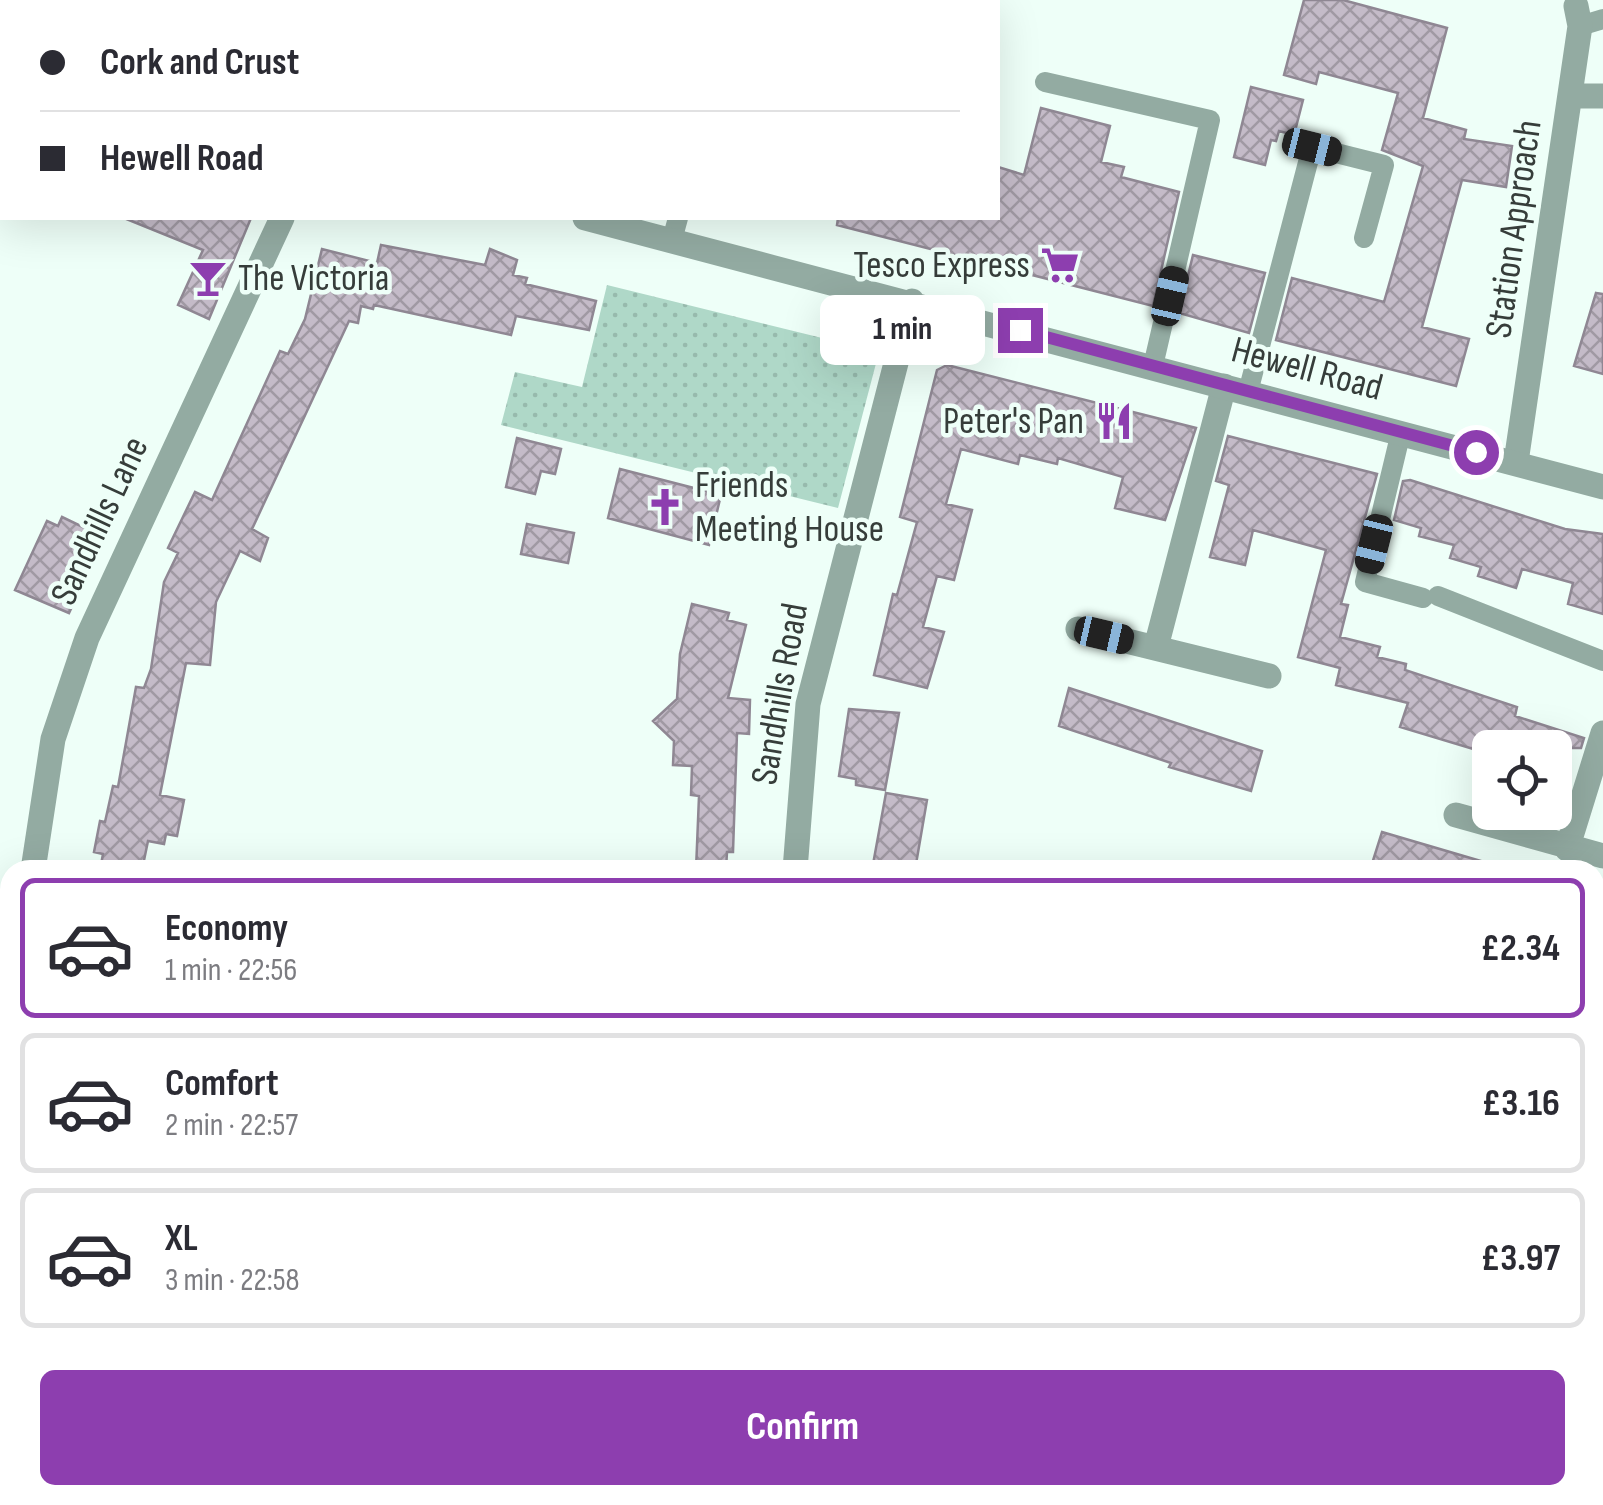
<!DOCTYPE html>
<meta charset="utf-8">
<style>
body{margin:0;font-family:"Sofia Sans Condensed",sans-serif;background:#f2f2f3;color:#2b2b33;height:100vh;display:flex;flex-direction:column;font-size:38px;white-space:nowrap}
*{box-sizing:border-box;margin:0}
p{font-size:32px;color:#7c7c81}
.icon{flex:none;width:55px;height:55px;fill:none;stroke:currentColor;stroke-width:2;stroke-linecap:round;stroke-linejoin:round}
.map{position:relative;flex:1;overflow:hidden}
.details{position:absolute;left:0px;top:860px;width:1605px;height:645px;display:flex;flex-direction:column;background:#fff;border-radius:30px 30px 0 0;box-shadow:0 10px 40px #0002}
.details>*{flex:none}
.hud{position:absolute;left:0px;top:0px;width:1000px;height:220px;box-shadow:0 10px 40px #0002;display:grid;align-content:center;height:220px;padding:0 40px;background:#fff}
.fabs{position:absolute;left:1472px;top:730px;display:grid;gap:20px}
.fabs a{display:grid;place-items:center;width:100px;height:100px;border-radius:15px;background:#fff;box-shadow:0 10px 40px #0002;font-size:50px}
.end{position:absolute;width:45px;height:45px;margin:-22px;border:12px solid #8d3eaf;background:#fff;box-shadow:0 0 0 5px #fff}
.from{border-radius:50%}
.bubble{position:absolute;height:70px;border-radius:15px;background:#fff;box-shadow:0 10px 40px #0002;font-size:32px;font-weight:700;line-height:70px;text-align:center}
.car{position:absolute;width:30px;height:60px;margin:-30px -15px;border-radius:12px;box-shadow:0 0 8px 2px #0007;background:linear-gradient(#222 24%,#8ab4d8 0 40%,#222 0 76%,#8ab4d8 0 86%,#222 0)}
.hud b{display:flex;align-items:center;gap:35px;height:95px;font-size:38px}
.hud b+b{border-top:2px solid #e1e1e2}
.hud i{width:25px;height:25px;background:#2b2b33}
ul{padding:18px 0 0;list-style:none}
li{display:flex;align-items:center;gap:30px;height:140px;margin:0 20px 15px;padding:0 20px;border:5px solid #e1e1e2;border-radius:15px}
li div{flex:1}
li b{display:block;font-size:38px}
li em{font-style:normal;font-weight:700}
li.on{border-color:#8d3eaf}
li>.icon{width:90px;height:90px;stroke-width:1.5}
.primary-button{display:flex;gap:20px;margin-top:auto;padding:20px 40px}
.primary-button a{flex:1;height:115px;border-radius:15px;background:#8d3eaf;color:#fff;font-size:40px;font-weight:700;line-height:115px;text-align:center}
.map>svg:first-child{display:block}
.green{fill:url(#green-dots)}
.building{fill:url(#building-cross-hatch);stroke:#8f8793;stroke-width:2.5}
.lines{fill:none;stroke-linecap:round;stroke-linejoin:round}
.tertiary-tunnel{stroke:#c9d8d2;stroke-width:25;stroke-dasharray:25 12;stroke-linecap:butt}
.service{stroke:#93aba2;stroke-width:20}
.minor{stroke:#93aba2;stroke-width:25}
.tertiary{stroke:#93aba2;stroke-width:25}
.rail-casing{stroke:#5c6562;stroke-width:11}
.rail{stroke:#eefff8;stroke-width:8;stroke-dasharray:22;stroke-linecap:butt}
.route{stroke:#8d3eaf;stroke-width:12}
.labels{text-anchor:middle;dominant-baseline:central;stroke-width:9;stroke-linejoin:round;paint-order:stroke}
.street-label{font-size:38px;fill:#363d3a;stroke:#eefff8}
.poi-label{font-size:38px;fill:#363d3a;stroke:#eefff8;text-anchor:end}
</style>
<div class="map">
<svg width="1603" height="1505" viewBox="0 0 1603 1505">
<defs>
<pattern id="green-dots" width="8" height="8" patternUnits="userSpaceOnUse" patternTransform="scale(2.5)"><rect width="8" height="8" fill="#afd8c8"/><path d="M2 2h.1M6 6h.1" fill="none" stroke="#97baad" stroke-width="1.8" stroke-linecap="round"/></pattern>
<pattern id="building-cross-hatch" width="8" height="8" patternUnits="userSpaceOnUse" patternTransform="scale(2.5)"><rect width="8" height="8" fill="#c4bbc8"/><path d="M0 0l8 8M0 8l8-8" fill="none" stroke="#a099a3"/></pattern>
</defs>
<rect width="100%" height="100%" fill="#eefff8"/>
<path class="green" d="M607,285L879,352L838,508L501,425L515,372L582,387Z"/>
<path class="building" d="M1304,0H1343L1447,28L1423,118L1466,130L1464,139L1512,146L1506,187L1462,180L1422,327L1469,339L1456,386L1276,340L1292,278L1384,302L1423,166L1382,150L1398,93L1319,72L1316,84L1284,75Z
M1251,87L1303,100L1294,135L1279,131L1276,141L1271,140L1265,165L1234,157Z
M1041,108L1110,126L1101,162L1124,167L1121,177L1179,192L1153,306L837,225L838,218H998V167L1024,175Z
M124,218H251L209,319L178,305L203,250Z
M381,245L485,265L490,249L517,260L513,275L527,278L525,284L596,301L589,330L516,316L511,335L374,305L373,309L361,306L358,323L349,321L252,529L268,538L260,561L240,551L216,602L210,665L186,663L160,795L184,800L177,836L166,834L164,844L148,841L142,870H100L103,854L94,852L100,821L105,822L113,786L118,787L136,687L144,688L151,669L164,582L178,553L168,548L195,492L212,500L280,351L288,354L305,319L322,249L377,263Z
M1193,255L1265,273L1249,333L1179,313Z
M1596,293L1603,294V374L1574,366Z
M947,365L1196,428L1165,520L1115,508L1123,477L1058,458L1057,464L1020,455L1018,464L961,449L946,504L972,510L954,580L937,576L923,627L944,632L927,688L874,675L893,594L897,595L917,522L900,517L937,370Z
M1228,436L1377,474L1341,604L1348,605L1340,637L1380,647L1377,657L1406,664L1405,670L1517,707L1515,716L1584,738L1581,748H1490V754L1400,727L1408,703L1336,685L1340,668L1298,657L1326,550L1253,530L1245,565L1210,557L1229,485L1216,481Z
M517,438L561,449L555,474L541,471L535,494L506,487Z
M620,469L721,495L709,545L608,518Z
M1410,480L1565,529L1603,534V614L1568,604L1573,583L1522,569L1516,588L1478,576L1481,567L1450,558L1454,545L1419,536L1421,528L1394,520L1403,481Z
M62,517L104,537L69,613L15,590L47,521L58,526Z
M527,524L574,533L568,563L521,554Z
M692,604L729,613L727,620L746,625L728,698L750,700L749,734L737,733L733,852H727L726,870H696L699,796L691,795L692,766L673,765L674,741L653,721L677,699L680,654Z
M1069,688L1262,751L1251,791L1169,767L1171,763L1059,726Z
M849,709L899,713L885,790L856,785V779L839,776Z
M886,793L927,800L915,870H872Z
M1382,832L1484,862L1483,870H1370Z"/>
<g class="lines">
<path class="tertiary-tunnel" d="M0,73L2,74"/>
<path class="service" d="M731,2L732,0
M1580,26L1603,19
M1045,82L1210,120L1153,366
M672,240L678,218
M1248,392L1312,147L1384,165L1364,238
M1401,432L1365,582L1423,598
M1438,596L1603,661"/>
<path class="minor" d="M0,2L2,0
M1571,96H1603
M1516,462L1580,26L1576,6
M1078,629L1269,676
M1156,647L1224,386
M1456,815L1603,856
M1567,849L1603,733
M33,870L53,739L87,638L282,218
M1595,1358L1603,1351
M1595,1443L1603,1457
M303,1495L309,1505
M1587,1505L1603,1494"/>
<path class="tertiary" d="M585,218L1603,487
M795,870L808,704L912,301
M776,1505L781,1495"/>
<g class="rail-casing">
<path id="rail" d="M91,2L94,0
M119,2L121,0
M0,94L2,91
M0,123L2,120"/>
</g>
<use href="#rail" class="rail"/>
</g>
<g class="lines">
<path class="route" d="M1020,330L1476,452"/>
</g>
<defs>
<g id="supermarket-bare" transform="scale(3)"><path d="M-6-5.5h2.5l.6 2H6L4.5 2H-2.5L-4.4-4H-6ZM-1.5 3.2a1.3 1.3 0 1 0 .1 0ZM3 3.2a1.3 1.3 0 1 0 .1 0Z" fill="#8d3eaf" stroke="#eefff8" stroke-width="2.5" paint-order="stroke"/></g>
<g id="bar-bare" transform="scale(3)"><path d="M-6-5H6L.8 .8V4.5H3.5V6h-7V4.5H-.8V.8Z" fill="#8d3eaf" stroke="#eefff8" stroke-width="2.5" paint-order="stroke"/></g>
<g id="restaurant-bare" transform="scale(3)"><path d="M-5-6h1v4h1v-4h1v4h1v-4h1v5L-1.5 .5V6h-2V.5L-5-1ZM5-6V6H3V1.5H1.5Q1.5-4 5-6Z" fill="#8d3eaf" stroke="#eefff8" stroke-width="2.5" paint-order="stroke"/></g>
<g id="church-bare" transform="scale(3)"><path d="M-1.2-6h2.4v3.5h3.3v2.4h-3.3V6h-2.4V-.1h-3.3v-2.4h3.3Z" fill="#8d3eaf" stroke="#eefff8" stroke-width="2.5" paint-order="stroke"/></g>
</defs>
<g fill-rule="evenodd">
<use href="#supermarket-bare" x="1060" y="265"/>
<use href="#bar-bare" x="208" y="278"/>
<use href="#restaurant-bare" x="1114" y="421"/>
<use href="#church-bare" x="665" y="507"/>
</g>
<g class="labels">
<g class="street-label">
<text transform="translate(1514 229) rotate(-82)">Station Approach</text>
<text transform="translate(1307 369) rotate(15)">Hewell Road</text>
<text transform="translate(100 521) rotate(-65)">Sandhills Lane</text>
<text transform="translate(780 694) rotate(-80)">Sandhills Road</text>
</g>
<g class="poi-label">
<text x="1030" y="265">Tesco Express</text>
<text x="238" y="278" text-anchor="start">The Victoria</text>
<text x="1084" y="421">Peter's Pan</text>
<text x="695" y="485" text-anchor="start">Friends<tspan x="695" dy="44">Meeting House</tspan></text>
</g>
</g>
</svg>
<div class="fabs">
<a><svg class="icon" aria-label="locate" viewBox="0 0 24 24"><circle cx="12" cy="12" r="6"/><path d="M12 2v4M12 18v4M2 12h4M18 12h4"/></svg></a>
</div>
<i class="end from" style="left:1476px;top:452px"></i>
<i class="end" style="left:1020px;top:330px"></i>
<div class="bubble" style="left:820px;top:295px;width:165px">1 min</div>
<i class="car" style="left:1312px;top:147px;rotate:104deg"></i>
<i class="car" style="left:1170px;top:296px;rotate:13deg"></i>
<i class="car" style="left:1374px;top:544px;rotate:194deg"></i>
<i class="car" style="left:1104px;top:635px;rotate:103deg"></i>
<div class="hud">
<b><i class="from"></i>Cork and Crust</b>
<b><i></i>Hewell Road</b>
</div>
<section class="details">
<ul>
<li class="on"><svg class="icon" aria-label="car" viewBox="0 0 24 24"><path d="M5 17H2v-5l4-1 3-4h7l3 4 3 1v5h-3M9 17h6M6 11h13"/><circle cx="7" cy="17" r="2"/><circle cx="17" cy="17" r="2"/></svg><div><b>Economy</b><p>1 min · 22:56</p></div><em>£2.34</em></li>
<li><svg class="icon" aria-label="car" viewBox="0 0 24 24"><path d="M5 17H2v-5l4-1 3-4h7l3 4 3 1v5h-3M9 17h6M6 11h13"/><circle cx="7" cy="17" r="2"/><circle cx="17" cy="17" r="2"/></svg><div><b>Comfort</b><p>2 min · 22:57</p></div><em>£3.16</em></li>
<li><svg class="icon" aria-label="car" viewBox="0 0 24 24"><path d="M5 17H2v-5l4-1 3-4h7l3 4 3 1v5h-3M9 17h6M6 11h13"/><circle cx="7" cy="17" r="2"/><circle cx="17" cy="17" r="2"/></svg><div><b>XL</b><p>3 min · 22:58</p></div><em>£3.97</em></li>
</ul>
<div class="primary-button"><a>Confirm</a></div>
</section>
</div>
